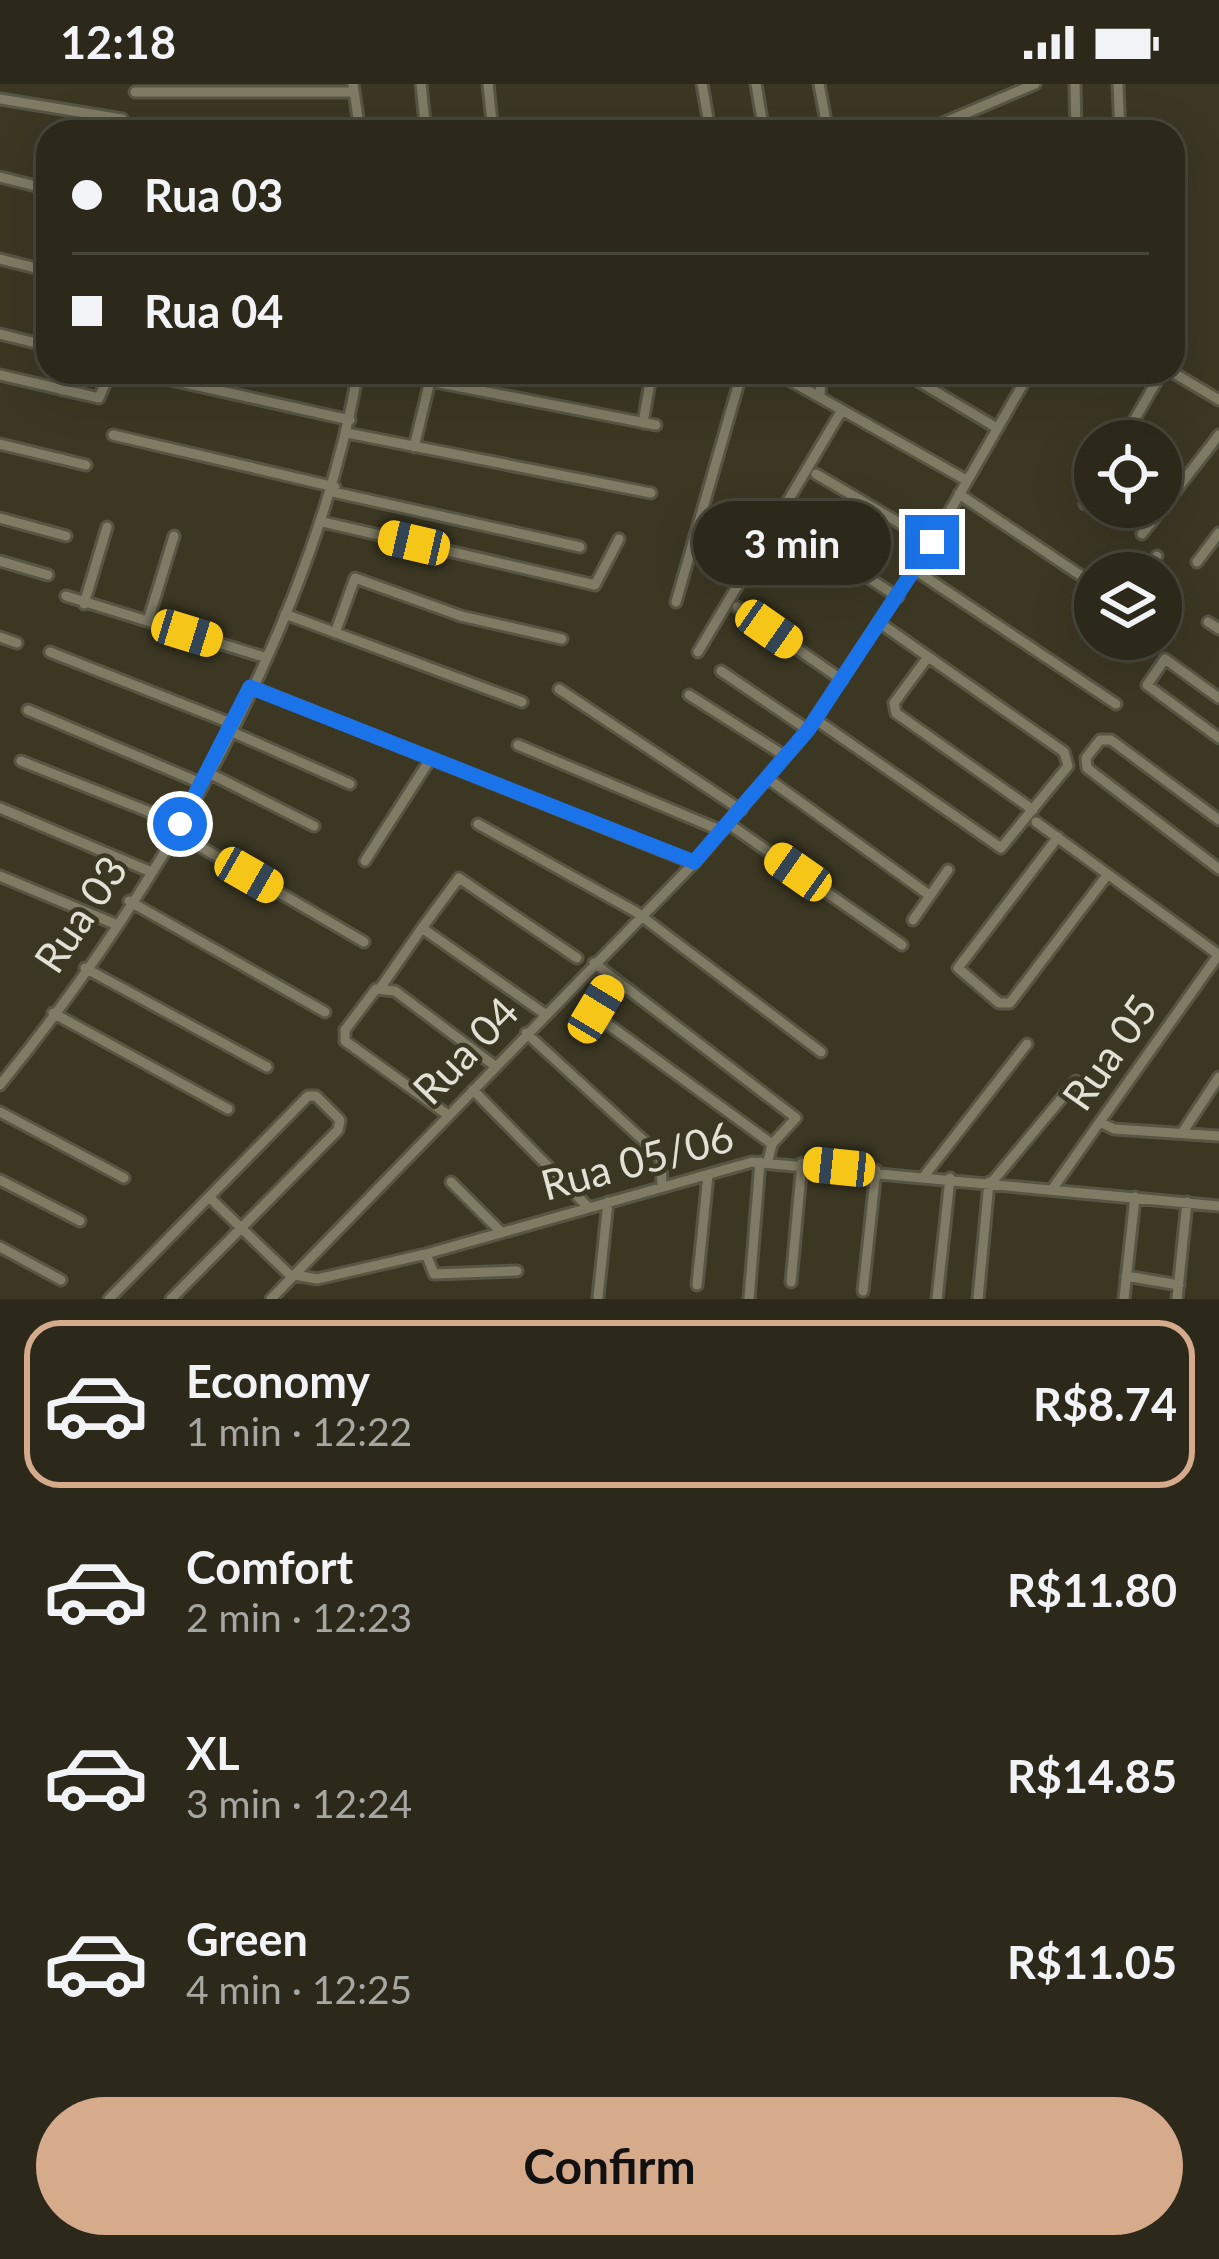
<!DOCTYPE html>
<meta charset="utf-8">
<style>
body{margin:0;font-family:Lato,sans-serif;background:#383527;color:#f1f3f6;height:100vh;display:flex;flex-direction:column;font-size:45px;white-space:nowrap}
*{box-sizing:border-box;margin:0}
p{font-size:39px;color:#a6a6a2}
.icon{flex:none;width:66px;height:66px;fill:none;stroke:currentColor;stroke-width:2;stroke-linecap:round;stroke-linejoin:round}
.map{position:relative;height:1215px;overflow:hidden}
.panel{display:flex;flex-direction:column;background:#2c291a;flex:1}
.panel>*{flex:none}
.guide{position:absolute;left:36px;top:36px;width:1149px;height:264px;border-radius:36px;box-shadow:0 12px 48px #0002,0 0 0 3px #484539;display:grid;align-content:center;height:264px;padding:0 36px;background:#2c291a}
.buttons{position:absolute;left:1074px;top:336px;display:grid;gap:24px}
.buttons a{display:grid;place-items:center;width:108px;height:108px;border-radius:50%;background:#2c291a;box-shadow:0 12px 48px #0002,0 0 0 3px #484539;font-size:60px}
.end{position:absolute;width:54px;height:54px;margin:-27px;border:15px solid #1a73e8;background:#fff;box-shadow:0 0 0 6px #fff}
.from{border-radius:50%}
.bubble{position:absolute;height:84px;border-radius:42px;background:#2c291a;box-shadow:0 12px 48px #0002,0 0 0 3px #484539;font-size:39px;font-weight:700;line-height:84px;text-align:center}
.car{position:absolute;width:36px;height:72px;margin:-36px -18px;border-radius:15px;box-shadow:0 0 9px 3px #0007;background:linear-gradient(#f5c518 24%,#345 0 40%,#f5c518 0 76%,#345 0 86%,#f5c518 0)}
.guide b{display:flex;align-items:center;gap:42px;height:114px;font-size:45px}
.guide b+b{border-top:3px solid #484539}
.guide i{width:30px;height:30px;background:#f1f3f6}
ul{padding:21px 0 0;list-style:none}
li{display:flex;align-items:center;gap:36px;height:168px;margin:0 24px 18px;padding:0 12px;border:6px solid transparent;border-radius:36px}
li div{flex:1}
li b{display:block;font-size:45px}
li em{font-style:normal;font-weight:700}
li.selected{border-color:#d6ab8b}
li>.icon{width:108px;height:108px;stroke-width:1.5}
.primary-button{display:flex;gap:24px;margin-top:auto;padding:24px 36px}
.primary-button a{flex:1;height:138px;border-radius:72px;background:#d6ab8b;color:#111;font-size:48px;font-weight:700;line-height:138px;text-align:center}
.status{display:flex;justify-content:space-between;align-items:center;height:84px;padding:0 60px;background:#2c291a;direction:ltr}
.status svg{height:33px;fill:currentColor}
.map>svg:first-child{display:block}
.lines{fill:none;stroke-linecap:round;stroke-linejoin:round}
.minor-casing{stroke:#585544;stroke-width:15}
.minor{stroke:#7f7b65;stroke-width:9}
.route{stroke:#1a73e8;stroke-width:15}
.labels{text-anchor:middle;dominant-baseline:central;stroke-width:9;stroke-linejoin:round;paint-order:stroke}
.street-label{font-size:42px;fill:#e3e1d5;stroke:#3b3723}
</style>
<div class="status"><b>12:18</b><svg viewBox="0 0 49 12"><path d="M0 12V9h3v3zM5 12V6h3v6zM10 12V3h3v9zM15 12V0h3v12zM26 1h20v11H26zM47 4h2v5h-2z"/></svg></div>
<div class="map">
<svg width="1219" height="1215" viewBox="0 0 1219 1215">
<rect width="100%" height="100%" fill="#3b3723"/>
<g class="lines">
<g class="minor-casing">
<path id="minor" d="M353,0L360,48
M421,0L426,48
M488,0L493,48
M702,0L709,40
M756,0L764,48
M819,0L828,48
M1075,0L1076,48
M1118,0L1120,48
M135,8H354
M0,15L122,35
M922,48L1035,0
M0,93L48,105
M0,175L48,187
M0,250L48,262
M775,288L966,396
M903,288L997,344
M1172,288L1219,316
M0,291L99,314L110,288
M149,291L350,336
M62,306L69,288
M820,313L821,288
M643,339L650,298
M347,349L651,409
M113,351L335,403
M1122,357L1162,288
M0,360L86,381
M414,363L430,297L656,341
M816,390L932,458
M333,408L580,463
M959,410L1095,501
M1085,420L1095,403
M0,434L66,452
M323,438L595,501L619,455
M785,440L898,513
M1142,450L1219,351
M0,477L48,491
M1197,478L1219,449
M915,486L1116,620
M1146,489L1157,472
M66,512L264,573
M676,518L742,288
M84,520L107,443
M737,523L842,596
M285,530L522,618
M148,537L174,452
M1208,538L1219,545
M335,549L355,494L461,532L562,555
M0,553L17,559
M50,568L233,640
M698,568L842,326
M928,573L894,619L896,629L1033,726
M721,587L808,646
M251,603L694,779
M559,605L741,726
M689,611L785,672
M1219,614L1165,575L1147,601L1219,654
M28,626L203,700
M815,635L1001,764L1068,682L1064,668L880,539
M230,647L350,700
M518,661L722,747
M21,677L180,740
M209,689L314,742
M767,694L929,811
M0,724L149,787
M1219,736L1111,656H1100L1086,674L1087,684L1219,785
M1036,738L1219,871
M478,740L636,828L821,968
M729,740L902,861
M175,748L364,858
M1058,753L958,884L999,919H1010L1108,790
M365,777L431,674
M0,792L115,840
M129,817L325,928
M913,836L948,786
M422,844L459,794L577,874
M594,879L796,1034L772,1060L768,1077
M85,884L267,983
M614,895L596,925L598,933L772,1060
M381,903L422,844L545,930
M53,929L228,1025
M526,949L654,1066L661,1076L662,1103
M0,1001C162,802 313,541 358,288
M473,1006L588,1123
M0,1028L124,1094
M448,1031L345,957V946L376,905L395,907L495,982
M1100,1038L1114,1045L1219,1052
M1182,1049L1219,993
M925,1091L1027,960
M0,1096L80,1137
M451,1098L499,1146
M992,1098L1076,997
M1053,1104L1219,870
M210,1114L292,1193
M0,1163L61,1196
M426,1170L434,1190L517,1187
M295,1191L317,1195L426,1170L752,1078L1219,1122
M1126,1192L1179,1201
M791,1198L802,1079
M697,1201L708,1091
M863,1207L876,1086
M598,1213L608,1118
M109,1215L308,1012H316L340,1036L338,1046L171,1215
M271,1215L694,779L808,646L932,458L1030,288
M749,1215L760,1078
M937,1215L950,1094
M978,1215L989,1098
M1124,1215L1135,1113
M1177,1215L1187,1118"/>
</g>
<use href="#minor" class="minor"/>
</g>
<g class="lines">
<path class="route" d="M180,740L250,603L694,778L808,646L932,458"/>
</g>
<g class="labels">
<g class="street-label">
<text transform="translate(80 830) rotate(-56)">Rua 03</text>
<text transform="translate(465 966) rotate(-46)">Rua 04</text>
<text transform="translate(1109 968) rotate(-55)">Rua 05</text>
<text transform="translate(637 1076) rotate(-15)">Rua 05/06</text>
</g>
</g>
</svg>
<div class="buttons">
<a><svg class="icon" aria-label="locate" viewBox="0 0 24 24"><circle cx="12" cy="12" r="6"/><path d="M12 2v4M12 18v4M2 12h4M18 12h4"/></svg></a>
<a><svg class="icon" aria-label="layers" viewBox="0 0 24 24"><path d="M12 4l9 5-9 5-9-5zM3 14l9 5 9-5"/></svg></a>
</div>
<i class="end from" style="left:180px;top:740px"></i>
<i class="end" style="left:932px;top:458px"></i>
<div class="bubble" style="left:693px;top:417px;width:198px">3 min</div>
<i class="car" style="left:414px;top:459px;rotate:283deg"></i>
<i class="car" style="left:769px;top:545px;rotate:125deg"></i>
<i class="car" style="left:187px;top:549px;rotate:107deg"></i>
<i class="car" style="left:798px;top:788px;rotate:305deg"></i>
<i class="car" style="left:249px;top:791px;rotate:120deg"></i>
<i class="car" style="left:596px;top:925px;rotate:31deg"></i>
<i class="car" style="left:839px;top:1083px;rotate:276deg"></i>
<div class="guide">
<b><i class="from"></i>Rua 03</b>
<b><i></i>Rua 04</b>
</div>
</div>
<section class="panel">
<ul>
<li class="selected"><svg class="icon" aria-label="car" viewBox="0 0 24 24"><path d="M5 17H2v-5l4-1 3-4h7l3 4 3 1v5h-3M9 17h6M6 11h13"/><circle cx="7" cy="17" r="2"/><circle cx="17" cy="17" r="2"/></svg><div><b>Economy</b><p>1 min · 12:22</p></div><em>R$8.74</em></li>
<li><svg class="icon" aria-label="car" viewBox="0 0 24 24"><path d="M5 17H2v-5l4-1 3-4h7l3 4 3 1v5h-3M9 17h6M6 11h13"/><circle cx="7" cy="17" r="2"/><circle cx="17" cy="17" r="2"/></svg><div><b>Comfort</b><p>2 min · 12:23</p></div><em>R$11.80</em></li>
<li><svg class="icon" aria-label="car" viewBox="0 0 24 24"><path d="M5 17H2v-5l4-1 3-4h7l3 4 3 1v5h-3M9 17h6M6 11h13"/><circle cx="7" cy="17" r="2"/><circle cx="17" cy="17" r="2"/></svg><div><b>XL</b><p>3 min · 12:24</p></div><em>R$14.85</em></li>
<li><svg class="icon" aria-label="car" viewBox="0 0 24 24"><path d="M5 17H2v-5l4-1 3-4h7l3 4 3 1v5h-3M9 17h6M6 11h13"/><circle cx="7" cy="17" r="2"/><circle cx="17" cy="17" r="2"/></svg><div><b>Green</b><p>4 min · 12:25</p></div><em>R$11.05</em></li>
</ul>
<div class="primary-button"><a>Confirm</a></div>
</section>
